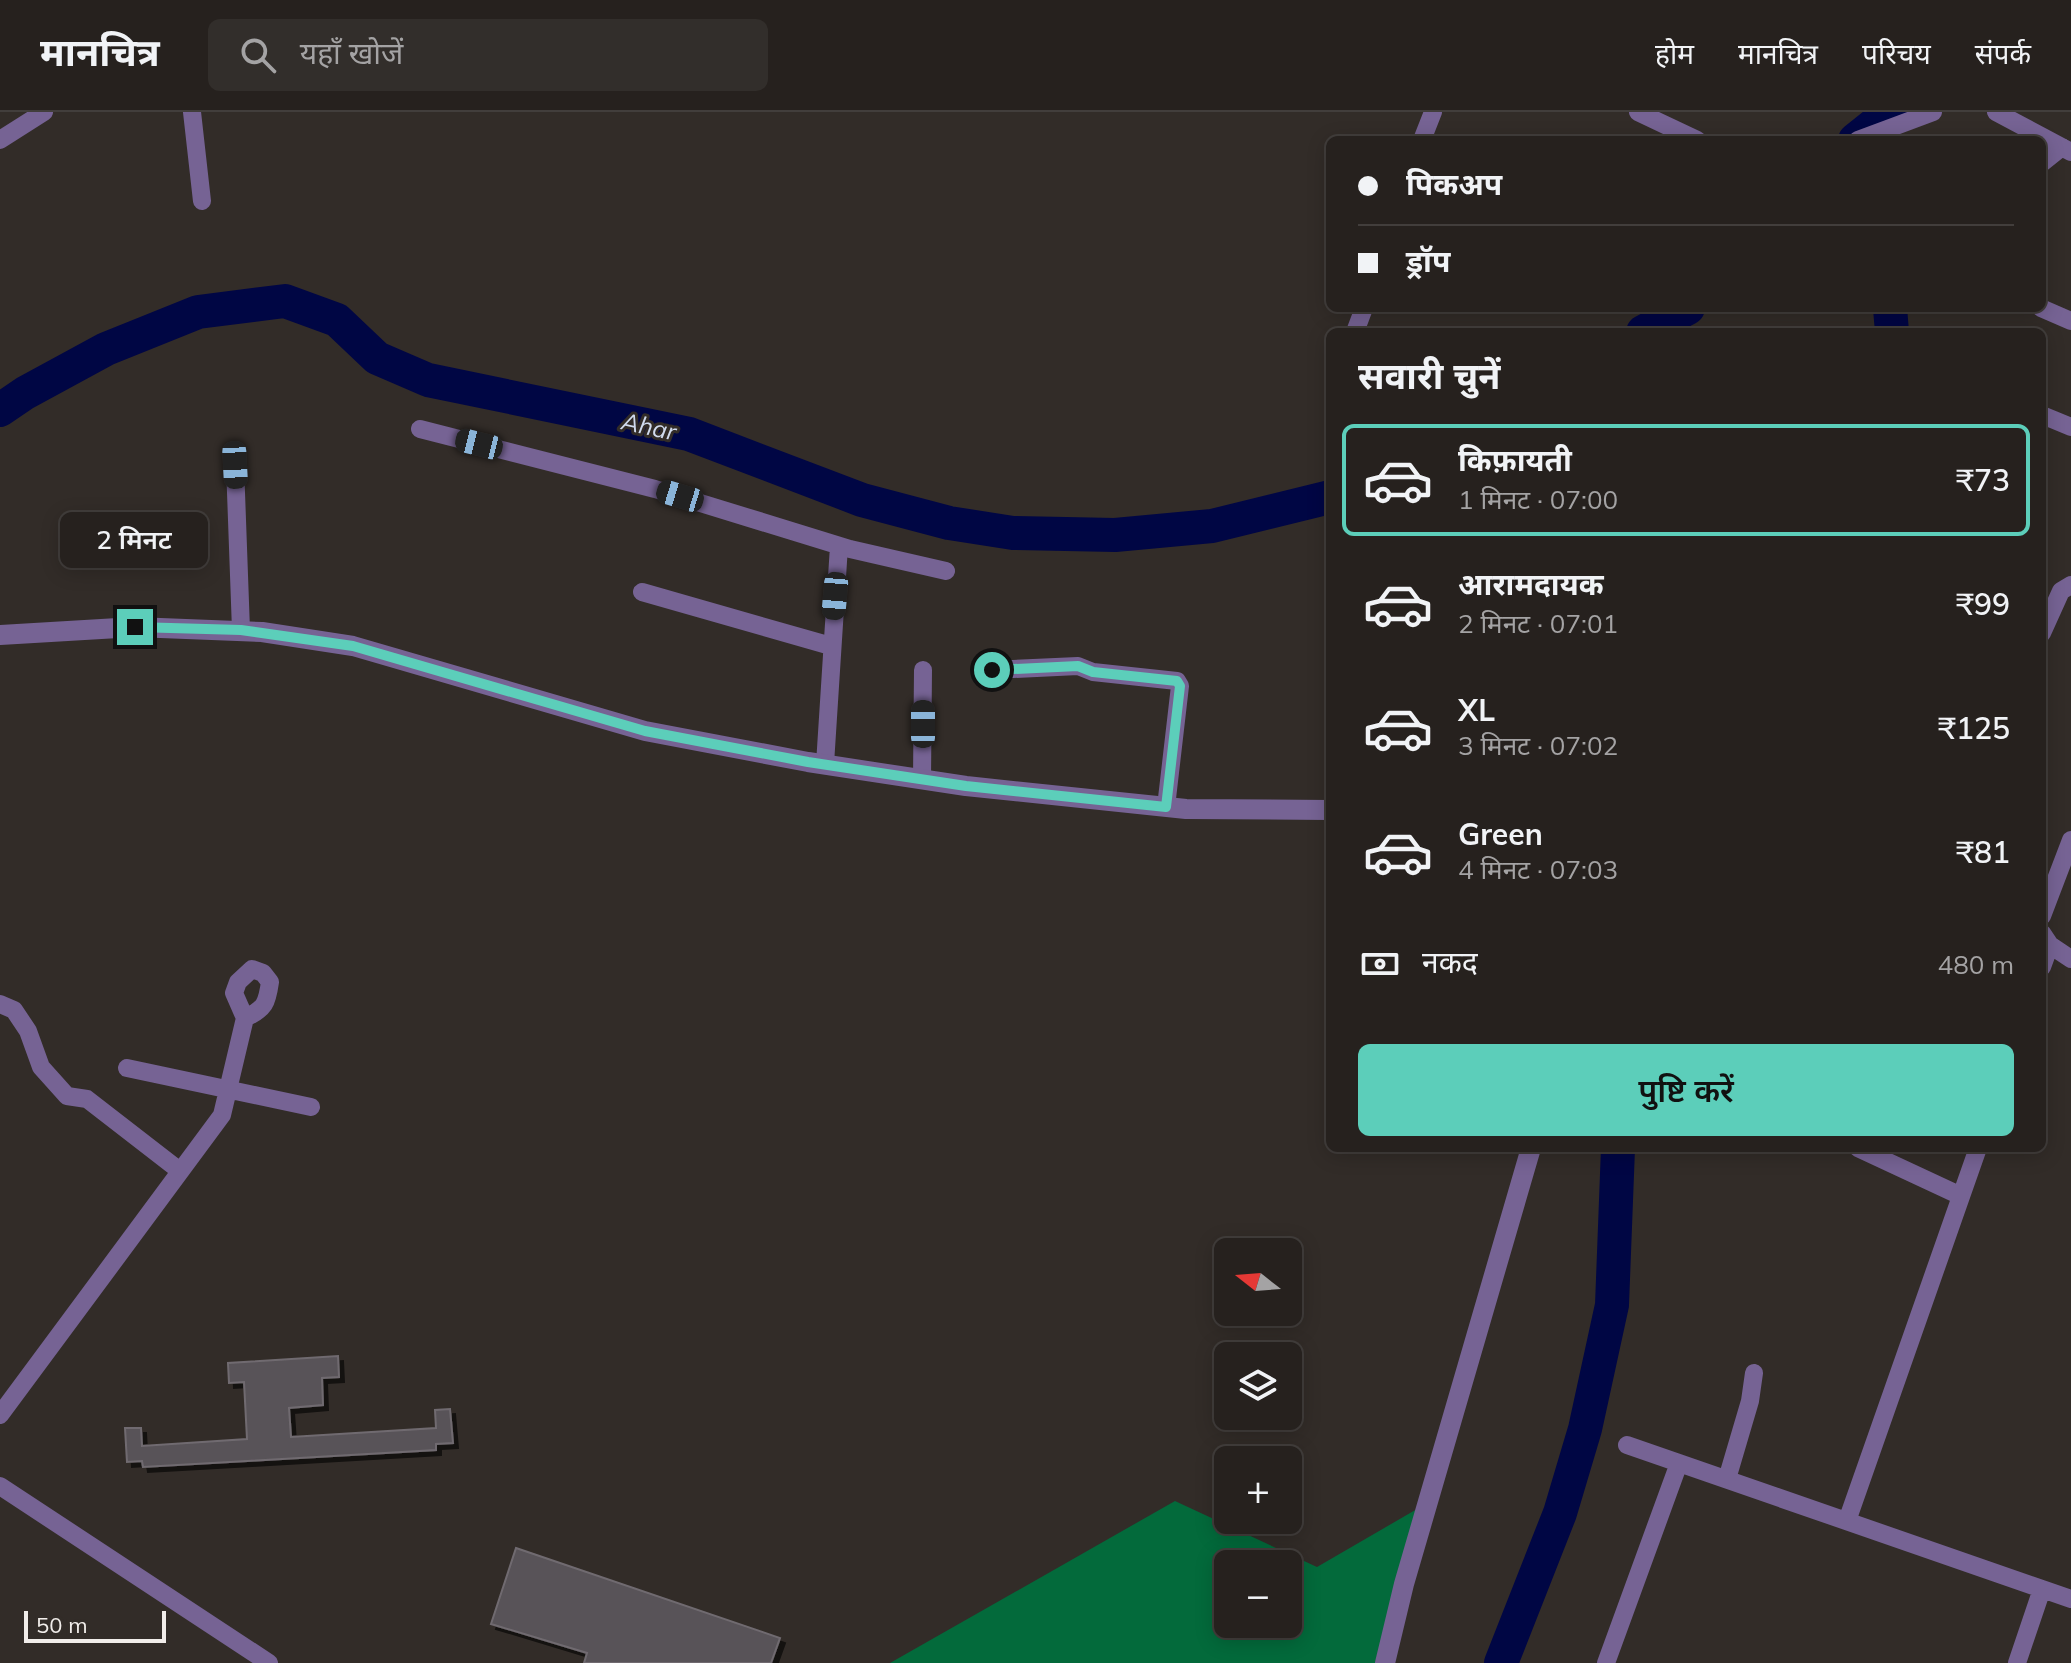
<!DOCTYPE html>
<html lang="hi">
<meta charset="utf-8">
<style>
body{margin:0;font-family:Mulish,"Noto Sans Devanagari",sans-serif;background:#322e2b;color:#f1f3f6;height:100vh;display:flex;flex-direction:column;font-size:30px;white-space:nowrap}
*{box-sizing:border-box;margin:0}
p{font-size:26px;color:#a4a3a4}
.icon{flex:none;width:44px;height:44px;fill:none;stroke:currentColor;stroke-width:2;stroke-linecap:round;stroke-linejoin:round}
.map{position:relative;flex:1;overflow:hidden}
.panel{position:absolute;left:1326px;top:216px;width:720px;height:824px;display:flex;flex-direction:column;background:#26211e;border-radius:12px;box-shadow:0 4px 20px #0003,0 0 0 2px #423e3c}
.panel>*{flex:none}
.top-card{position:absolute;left:1326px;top:24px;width:720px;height:176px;border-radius:12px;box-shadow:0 4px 20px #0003,0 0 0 2px #423e3c;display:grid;align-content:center;height:176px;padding:0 32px;background:#26211e}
.needle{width:52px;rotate:287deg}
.fabs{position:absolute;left:1214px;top:1126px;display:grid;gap:16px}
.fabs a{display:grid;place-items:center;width:88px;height:88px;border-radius:12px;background:#26211e;box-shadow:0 4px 20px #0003,0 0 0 2px #423e3c;font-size:40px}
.scale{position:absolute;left:24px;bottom:20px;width:142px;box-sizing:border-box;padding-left:8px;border:4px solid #f1edea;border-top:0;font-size:22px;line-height:28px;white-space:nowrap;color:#f1edea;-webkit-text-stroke:6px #322c28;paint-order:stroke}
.end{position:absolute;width:36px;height:36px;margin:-18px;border:10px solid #5cceba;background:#111;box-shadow:0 0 0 4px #111}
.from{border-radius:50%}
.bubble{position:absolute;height:56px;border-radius:12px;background:#26211e;box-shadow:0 4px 20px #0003,0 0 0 2px #423e3c;font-size:26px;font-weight:600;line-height:56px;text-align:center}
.car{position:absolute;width:24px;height:48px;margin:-24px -12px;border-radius:10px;box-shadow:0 0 6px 2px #0007;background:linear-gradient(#222 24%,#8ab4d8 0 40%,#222 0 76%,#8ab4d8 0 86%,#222 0)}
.top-card b{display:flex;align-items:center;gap:28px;height:76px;font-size:30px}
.top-card b+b{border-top:2px solid #423e3c}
.top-card i{width:20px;height:20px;background:#f1f3f6}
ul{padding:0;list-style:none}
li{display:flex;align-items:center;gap:24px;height:112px;margin:0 16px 12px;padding:0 16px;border:4px solid transparent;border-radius:12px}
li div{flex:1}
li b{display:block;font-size:30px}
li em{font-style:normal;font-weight:600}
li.current{border-color:#5cceba}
li>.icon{width:72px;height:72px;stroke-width:1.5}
h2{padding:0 32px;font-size:36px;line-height:96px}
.pay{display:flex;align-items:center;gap:20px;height:88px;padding:0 32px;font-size:30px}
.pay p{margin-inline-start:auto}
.primary-button{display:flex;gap:16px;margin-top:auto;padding:16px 32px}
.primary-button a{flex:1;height:92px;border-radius:12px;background:#5cceba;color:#111;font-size:32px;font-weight:600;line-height:92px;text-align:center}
header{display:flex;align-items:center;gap:48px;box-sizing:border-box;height:112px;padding:0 40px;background:#26211e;border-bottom:2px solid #423e3c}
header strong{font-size:38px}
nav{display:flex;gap:44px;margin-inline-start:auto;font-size:28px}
.search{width:560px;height:72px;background:#322e2b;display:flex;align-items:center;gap:20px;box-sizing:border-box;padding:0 28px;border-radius:12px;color:#a4a3a4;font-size:30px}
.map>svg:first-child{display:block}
.forest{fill:#036a3b;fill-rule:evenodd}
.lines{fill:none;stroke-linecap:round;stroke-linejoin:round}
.river{stroke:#000644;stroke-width:34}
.building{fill:#585358;stroke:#706b70;stroke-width:2;filter:url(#shadow)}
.minor{stroke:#766394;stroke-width:18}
.tertiary{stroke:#766394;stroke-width:20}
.route{stroke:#5cceba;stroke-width:10}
.labels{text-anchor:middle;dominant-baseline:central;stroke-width:6;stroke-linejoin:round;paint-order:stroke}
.water-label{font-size:24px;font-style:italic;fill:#d1dbee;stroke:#322c28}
</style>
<header>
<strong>मानचित्र</strong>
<div class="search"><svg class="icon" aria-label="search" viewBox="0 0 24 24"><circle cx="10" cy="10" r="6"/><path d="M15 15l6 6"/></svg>यहाँ खोजें</div>
<nav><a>होम</a><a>मानचित्र</a><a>परिचय</a><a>संपर्क</a></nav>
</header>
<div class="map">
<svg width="2071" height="1551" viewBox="0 0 2071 1551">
<defs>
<filter id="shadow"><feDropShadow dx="5" dy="5" stdDeviation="0" flood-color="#0009"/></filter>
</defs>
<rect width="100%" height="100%" fill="#322c28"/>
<path class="forest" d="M1175,1389L1317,1455L1417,1397L1375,1551H890ZM1228,1452H1288V1512H1228Z"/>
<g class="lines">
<path class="river" d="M1855,28L1890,0
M1890,196L1892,220
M1643,220L1688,196
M0,298L25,281L106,237L198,200L285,189L337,208L377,246L428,268L689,322L862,388L949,411L1013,421L1115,423L1212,414L1330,385
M1501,1551L1560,1401L1585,1317L1612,1193L1618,1036"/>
</g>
<path class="building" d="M338,1244L339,1265L322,1266L323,1293L289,1296L291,1325L436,1316L435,1298L450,1297L453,1331L436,1332V1338L143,1355L142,1349L127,1350L125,1316H141L142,1334L247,1327L244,1270L229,1271L228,1251Z
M516,1436L780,1526L771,1551H584L587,1541L491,1512Z"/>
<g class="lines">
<path class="minor" d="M192,0L202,89
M1638,0L1697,28
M1996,0L2071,40
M0,28L44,0
M1422,28L1433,0
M1858,28L1933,0
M2042,51L2062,35
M2041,196L2071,209
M1355,220L1364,196
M2042,303L2071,315
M420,317L655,377L850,437L946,459
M235,353L241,518
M642,480L831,534
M2042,521L2061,479L2071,473
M992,558L1078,554L1093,560L1177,569L1180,574L1166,695
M825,652L839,434
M922,667L923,558
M2042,804L2071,728
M2042,821L2050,833L2071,847
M2042,855L2050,833
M0,892L14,898L28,919L41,955L67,984L87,987L180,1059
M127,956L311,995
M1858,1036L1961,1084
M0,1303L222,1003L245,906L234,881L238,870L252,857L263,861L270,870C267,891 265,897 245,906
M1627,1333L2071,1487
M1727,1367L1750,1289L1754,1261
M0,1374L269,1551
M1847,1409L1978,1036
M1606,1551L1679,1351
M2017,1551L2042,1477"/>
<path class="tertiary" d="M0,523L135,515L262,520L353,534L645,619L808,650L966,674L1186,697L1330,698
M1385,1551L1404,1472L1531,1036"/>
</g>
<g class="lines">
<path class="route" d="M135,515L241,518L353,534L645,619L808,650L966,674L1166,695L1180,574L1177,569L1093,560L1078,554L992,558"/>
</g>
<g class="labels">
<g class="water-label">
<text transform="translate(649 314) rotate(12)">Ahar</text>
</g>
</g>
</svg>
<div class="fabs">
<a><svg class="needle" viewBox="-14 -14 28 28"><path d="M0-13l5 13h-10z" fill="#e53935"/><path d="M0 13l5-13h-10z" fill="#a4a3a4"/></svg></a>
<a><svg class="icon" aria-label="layers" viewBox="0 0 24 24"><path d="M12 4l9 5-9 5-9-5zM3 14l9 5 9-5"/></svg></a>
<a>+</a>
<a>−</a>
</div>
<div class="scale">50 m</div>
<i class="end from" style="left:992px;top:558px"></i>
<i class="end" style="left:135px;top:515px"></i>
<div class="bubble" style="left:60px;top:400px;width:148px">2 मिनट</div>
<i class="car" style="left:479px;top:332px;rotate:284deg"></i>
<i class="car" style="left:235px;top:353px;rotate:177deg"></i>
<i class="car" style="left:680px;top:384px;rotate:287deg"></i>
<i class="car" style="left:835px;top:484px;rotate:185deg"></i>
<i class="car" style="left:923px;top:612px;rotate:0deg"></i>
<div class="top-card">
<b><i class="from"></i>पिकअप</b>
<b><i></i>ड्रॉप</b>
</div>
<section class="panel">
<h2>सवारी चुनें</h2>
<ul>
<li class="current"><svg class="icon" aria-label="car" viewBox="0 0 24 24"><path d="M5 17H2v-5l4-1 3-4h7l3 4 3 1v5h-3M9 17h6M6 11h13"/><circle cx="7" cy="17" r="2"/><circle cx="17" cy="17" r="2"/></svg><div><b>किफ़ायती</b><p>1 मिनट · 07:00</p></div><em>₹73</em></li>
<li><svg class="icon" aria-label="car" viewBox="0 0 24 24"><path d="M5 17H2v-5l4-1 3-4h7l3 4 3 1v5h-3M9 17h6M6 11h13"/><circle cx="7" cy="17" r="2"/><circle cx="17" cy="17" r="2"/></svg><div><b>आरामदायक</b><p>2 मिनट · 07:01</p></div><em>₹99</em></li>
<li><svg class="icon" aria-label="car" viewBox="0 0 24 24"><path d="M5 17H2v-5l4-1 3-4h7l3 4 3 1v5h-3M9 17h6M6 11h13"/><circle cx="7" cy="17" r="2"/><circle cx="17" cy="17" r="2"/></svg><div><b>XL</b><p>3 मिनट · 07:02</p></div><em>₹125</em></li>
<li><svg class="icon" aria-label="car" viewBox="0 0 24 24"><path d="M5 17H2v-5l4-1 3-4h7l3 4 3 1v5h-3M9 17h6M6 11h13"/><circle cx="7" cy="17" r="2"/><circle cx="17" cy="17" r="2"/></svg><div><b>Green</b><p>4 मिनट · 07:03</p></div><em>₹81</em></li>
</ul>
<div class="pay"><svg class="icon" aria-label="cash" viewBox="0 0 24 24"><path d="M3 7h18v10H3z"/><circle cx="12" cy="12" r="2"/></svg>नकद<p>480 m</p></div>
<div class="primary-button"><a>पुष्टि करें</a></div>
</section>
</div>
